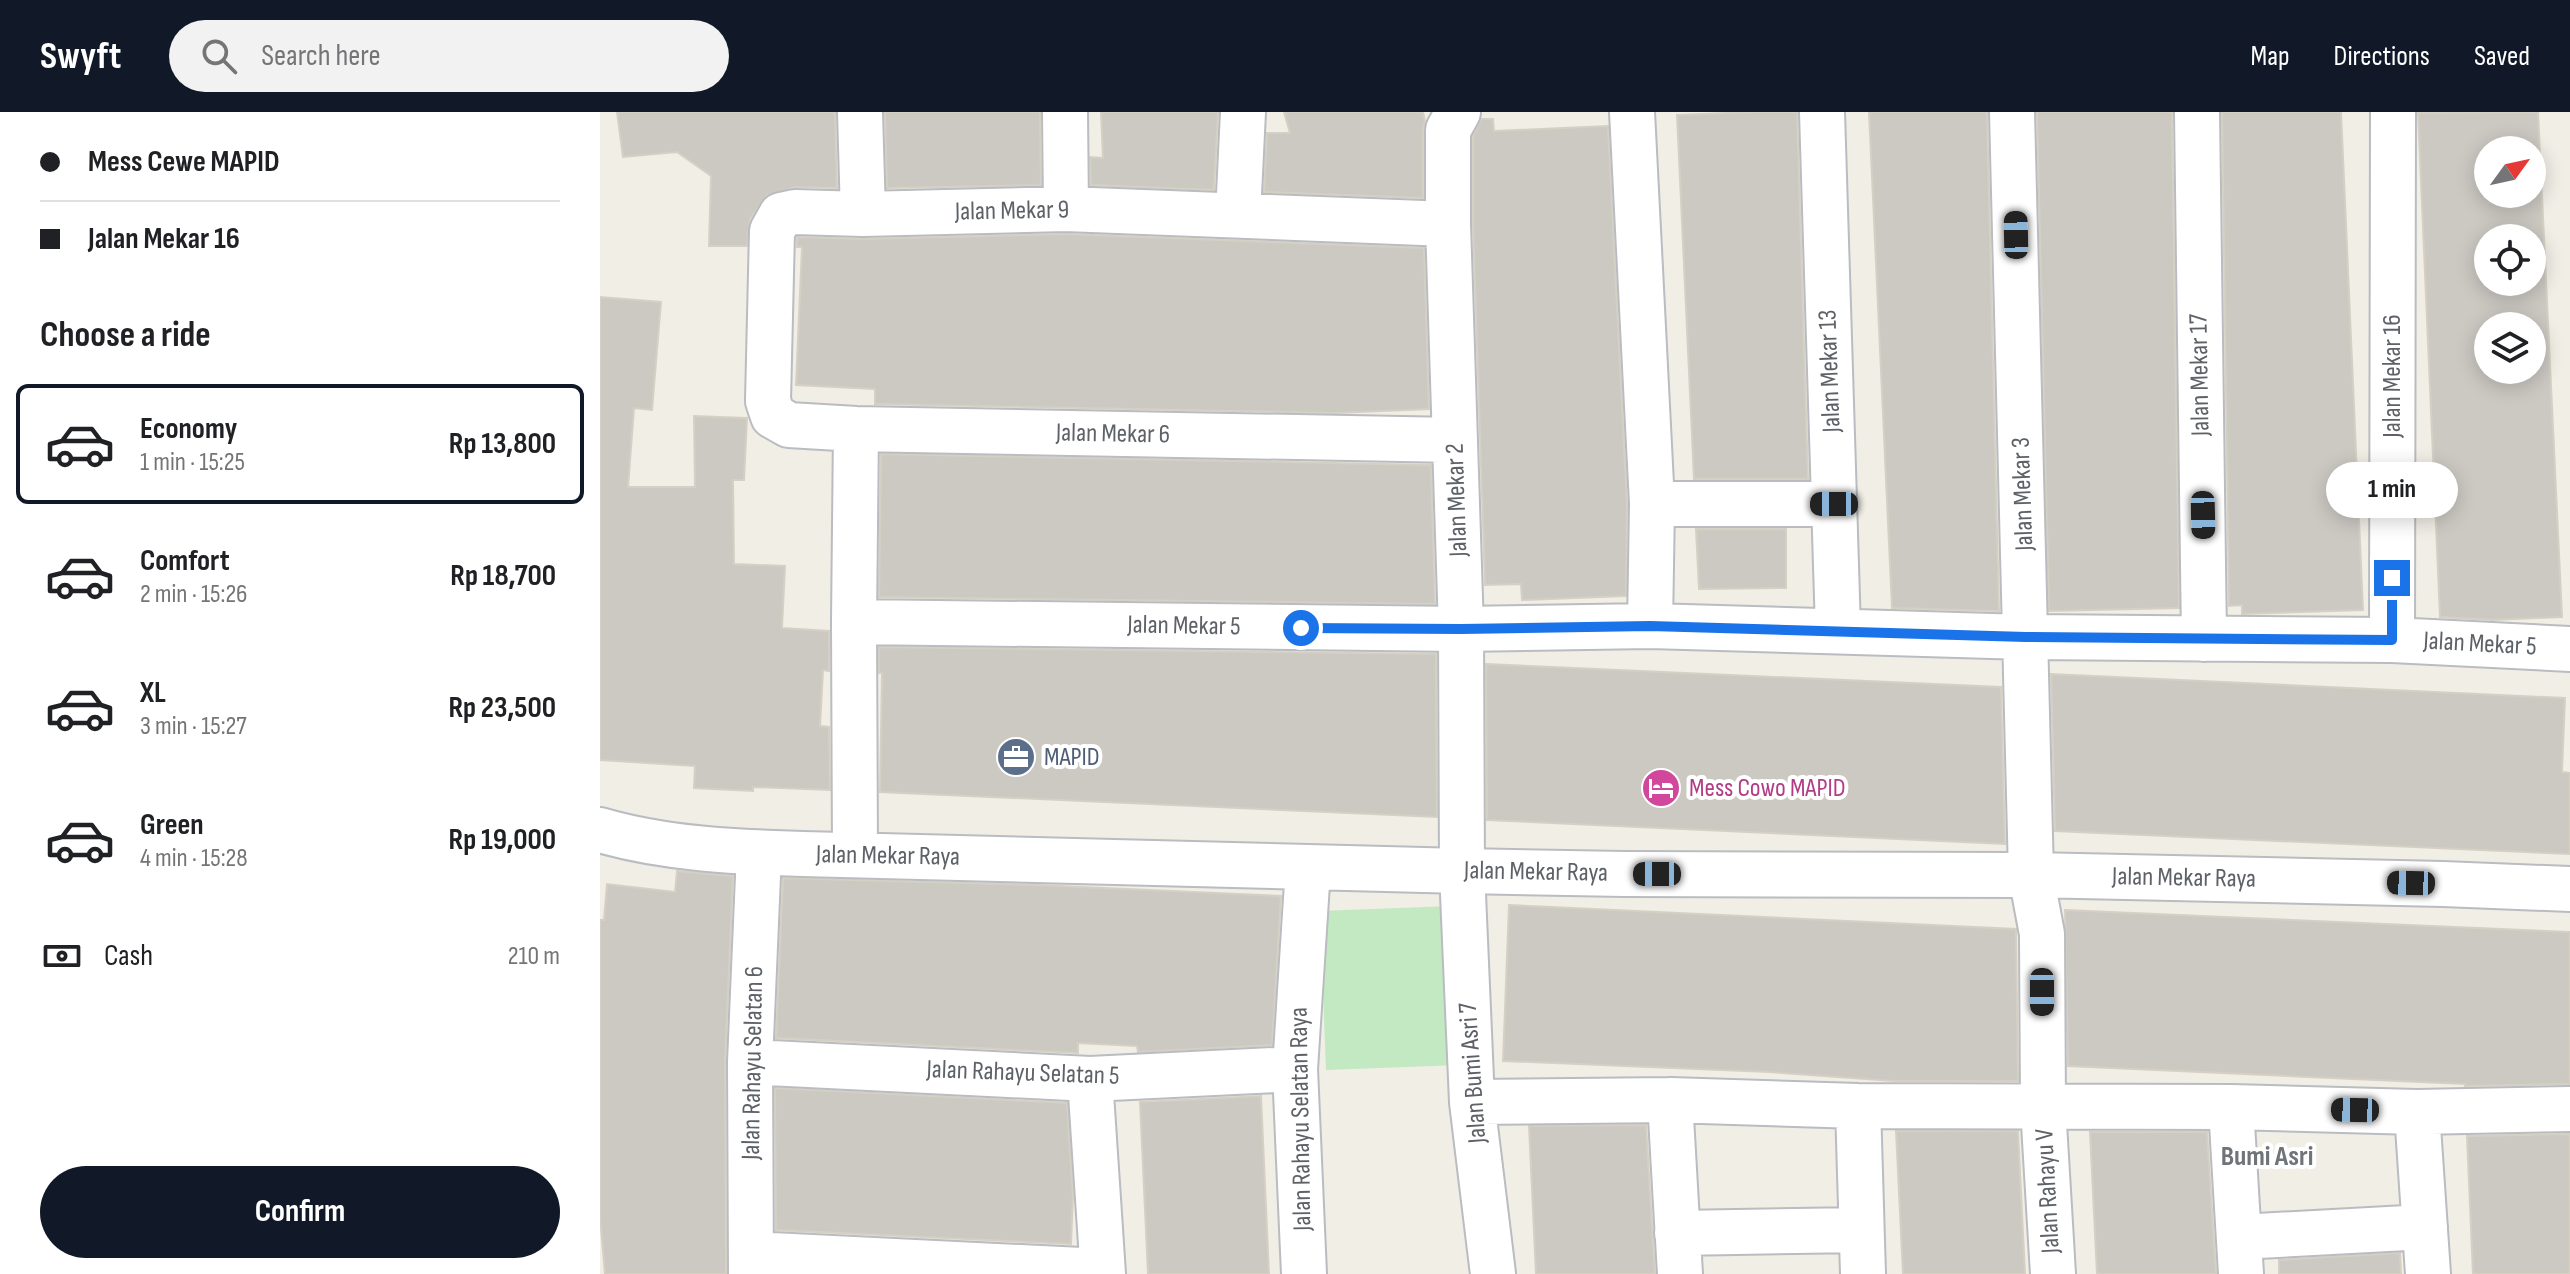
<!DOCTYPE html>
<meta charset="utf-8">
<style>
body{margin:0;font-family:"Sofia Sans Condensed",sans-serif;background:#f2f2f2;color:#202124;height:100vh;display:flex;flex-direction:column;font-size:30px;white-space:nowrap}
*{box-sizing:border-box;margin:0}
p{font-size:26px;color:#757577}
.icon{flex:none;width:44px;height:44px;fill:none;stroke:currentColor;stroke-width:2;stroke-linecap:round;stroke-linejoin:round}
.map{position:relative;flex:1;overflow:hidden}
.panel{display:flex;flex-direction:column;background:#fff;width:600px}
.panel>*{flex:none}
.guide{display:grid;align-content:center;height:176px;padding:0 40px;background:#fff}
.needle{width:52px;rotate:57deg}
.buttons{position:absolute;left:1874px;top:24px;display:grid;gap:16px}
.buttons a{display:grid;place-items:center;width:72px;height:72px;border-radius:50%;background:#fff;box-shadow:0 4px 20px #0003;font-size:40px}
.end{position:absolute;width:36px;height:36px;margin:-18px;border:10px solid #1a73e8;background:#fff;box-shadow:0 0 0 4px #fff}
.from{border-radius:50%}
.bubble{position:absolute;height:56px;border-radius:28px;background:#fff;box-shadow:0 4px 20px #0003;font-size:26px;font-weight:700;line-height:56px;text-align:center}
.car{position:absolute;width:24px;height:48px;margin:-24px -12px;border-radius:10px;box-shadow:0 0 6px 2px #0007;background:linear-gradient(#222 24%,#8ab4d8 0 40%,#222 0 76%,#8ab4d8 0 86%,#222 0)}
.guide b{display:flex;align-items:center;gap:28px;height:76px;font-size:30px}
.guide b+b{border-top:2px solid #e0e0e0}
.guide i{width:20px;height:20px;background:#202124}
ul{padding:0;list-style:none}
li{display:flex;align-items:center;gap:24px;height:120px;margin:0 16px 12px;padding:0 24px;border:4px solid transparent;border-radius:12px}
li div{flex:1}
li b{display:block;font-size:30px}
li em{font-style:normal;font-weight:700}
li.selected{border-color:#111827}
li>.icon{width:72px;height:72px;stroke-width:1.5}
h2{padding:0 40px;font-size:36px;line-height:96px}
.pay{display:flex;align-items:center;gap:20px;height:88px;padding:0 40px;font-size:30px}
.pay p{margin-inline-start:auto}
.primary-button{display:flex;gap:16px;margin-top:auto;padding:16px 40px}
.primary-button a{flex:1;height:92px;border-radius:48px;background:#111827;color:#fff;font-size:32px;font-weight:700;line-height:92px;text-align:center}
header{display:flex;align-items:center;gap:48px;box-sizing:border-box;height:112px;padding:0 40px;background:#111827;color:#fff}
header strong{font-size:38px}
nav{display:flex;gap:44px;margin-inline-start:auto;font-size:28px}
.search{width:560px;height:72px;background:#f2f2f2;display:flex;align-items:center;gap:20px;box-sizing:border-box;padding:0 28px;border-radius:44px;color:#757577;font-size:30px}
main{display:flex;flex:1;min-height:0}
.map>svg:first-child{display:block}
.green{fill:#c2e9c2}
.building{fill:#ccc9c3;stroke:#d6d0c4;stroke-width:2;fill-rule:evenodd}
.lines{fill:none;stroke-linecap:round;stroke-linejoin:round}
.minor-casing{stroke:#b9bcc0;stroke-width:48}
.minor{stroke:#fff;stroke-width:44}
.route{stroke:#1a73e8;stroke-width:10}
.labels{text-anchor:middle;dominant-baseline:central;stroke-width:8;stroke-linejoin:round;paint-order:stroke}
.street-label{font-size:26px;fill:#5e6267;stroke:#fff}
.service-label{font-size:26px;fill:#4e5e75;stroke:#fff;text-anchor:start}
.hotel-label{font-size:26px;fill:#b23c85;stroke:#fff;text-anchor:start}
.neighbourhood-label{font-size:28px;font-weight:bold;fill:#6f7479;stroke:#fff}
</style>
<header>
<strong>Swyft</strong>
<div class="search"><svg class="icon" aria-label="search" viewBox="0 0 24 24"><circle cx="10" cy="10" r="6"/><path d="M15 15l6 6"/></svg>Search here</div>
<nav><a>Map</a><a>Directions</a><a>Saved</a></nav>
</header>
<main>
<section class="panel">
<div class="guide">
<b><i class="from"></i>Mess Cewe MAPID</b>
<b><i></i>Jalan Mekar 16</b>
</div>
<h2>Choose a ride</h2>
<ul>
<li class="selected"><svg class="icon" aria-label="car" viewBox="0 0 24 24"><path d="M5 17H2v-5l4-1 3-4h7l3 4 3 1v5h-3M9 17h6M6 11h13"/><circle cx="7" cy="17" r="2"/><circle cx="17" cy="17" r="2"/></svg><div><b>Economy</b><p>1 min · 15:25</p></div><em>Rp 13,800</em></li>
<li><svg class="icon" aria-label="car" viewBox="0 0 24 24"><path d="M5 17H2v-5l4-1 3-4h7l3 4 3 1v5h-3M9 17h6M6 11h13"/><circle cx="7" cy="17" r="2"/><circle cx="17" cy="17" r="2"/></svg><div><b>Comfort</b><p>2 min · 15:26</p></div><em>Rp 18,700</em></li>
<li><svg class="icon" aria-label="car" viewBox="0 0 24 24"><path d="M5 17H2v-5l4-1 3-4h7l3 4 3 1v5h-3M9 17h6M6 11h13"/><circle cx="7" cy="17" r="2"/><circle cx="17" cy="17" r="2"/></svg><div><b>XL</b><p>3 min · 15:27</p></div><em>Rp 23,500</em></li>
<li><svg class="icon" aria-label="car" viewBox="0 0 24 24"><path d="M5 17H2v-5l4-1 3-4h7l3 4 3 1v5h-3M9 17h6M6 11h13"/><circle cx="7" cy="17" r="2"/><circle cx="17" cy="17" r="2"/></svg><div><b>Green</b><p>4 min · 15:28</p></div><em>Rp 19,000</em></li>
</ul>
<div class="pay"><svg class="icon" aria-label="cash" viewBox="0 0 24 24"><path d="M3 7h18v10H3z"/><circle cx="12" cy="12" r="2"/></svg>Cash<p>210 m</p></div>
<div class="primary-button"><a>Confirm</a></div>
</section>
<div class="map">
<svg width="1970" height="1162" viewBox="0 0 1970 1162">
<rect width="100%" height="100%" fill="#f1eee6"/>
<path class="green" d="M852,794L859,953L726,958L720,799Z"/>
<path class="building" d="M17,0H235L237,76L195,75L167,83L150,107L147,134H109L111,64L77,40L23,45Z
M285,0H440L441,73L287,76Z
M501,0H618L614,78L491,73L490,45L503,46Z
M684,0H823L825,9L823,18V86L664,80L667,21H690Z
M1150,0H1197L1208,367H1094L1077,3Z
M1269,0H1387L1399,499L1292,496Z
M1437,0H1572L1579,496L1449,499Z
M1622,0H1741L1763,498L1642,502V493L1629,494Z
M1938,0L1962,505L1893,508L1840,505L1818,1ZM1888,38H1932V82H1888ZM1888,126H1932V170H1888ZM1888,214H1932V258H1888Z
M881,7H893L894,19L1008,14L1027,392L1026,484L922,488L921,472L885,473L873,112V24Z
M466,122L824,136L829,297L736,301L275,292V277L196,273L202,135H197V125L264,127Z
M0,185L61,190L52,298L34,296L28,375H95L94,304L147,306L144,368H133L134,452L185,454L182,516L229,519V559L223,558L220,614L229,615L230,678L153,675V679L94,676L95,654L0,648Z
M281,342L831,353L835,492L279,485Z
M1096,417H1186V476L1099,477Z
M279,535L836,542L837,705L280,680L282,561H279Z
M886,552L1401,575L1405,732L887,708Z
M1451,562L1965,586L1962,660L1970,661V742L1455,719Z
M77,759L133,764L125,950L126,1162H5L0,1105V808H4L7,772L75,780Z
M183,766L438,773L681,784L672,933L538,940L537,934L478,931V941L176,926Z
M909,793L1416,817L1418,969H1294L1169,960L903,949Z
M1465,798L1970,820V972L1865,974V972L1468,954Z
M175,976L467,991L473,1083L471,1132L176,1118Z
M661,984L669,1162H548L540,990Z
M1046,1013L1055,1162H936L929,1014Z
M1296,1019H1418L1425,1162H1303Z
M1490,1020H1607L1616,1162H1497Z
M1970,1022V1162H1873L1867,1024Z
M1800,1141L1801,1162H1679V1148Z"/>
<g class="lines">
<g class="minor-casing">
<path id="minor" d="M260,0L263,102
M465,0L466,97
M858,0L848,18V112L861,517L862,759L872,990L893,1162
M1032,0L1052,392L1050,514
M1222,0L1238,518
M1412,0L1431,763L1442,822L1443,995L1453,1162
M1597,0L1604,527
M638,103L643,0
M848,112L466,97L263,102L195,100L181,103L172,119L168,289L173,304L189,313L256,317L855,328
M1052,392H1234
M254,510L861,517L1050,514L1426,525L1792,528L1970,537
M1792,528L1793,0
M0,718C65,737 136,740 203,742L862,759L1025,762L1431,763L1843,772L1970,777
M255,743L254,510L256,317
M150,950L490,967L695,957
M490,967L503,1162
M1070,988L1080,1162
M872,990L1070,988L1258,994L1631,995L1817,1000L1970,997
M1258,994L1263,1162
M1631,995L1641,1162
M1817,1000L1828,1162
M1077,1121L1260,1118
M1639,1125L1825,1115
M151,1142L502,1159
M151,1162L150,950L159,741
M704,1162L695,957L708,756"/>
</g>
<use href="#minor" class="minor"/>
</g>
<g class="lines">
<path class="route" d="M701,516L861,517L1050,514L1426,525L1792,528V466"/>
</g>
<defs>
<g id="office-disc" transform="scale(2)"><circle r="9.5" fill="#5c6f8a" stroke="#fff"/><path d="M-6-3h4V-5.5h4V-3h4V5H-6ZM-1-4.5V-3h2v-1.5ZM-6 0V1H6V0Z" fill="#fff"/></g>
<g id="hotel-disc" transform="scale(2)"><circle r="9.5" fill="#d1479c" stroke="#fff"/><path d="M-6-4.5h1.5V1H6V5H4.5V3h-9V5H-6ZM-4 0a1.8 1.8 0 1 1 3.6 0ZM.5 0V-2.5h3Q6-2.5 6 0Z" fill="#fff"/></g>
</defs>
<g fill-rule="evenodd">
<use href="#office-disc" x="416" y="645"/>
<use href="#hotel-disc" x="1061" y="676"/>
</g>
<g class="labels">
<g class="street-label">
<text transform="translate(412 99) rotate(-1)">Jalan Mekar 9</text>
<text transform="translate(1230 259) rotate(-92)">Jalan Mekar 13</text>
<text transform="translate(1600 263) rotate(-91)">Jalan Mekar 17</text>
<text transform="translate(1792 264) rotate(-90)">Jalan Mekar 16</text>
<text transform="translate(513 322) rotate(1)">Jalan Mekar 6</text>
<text transform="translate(1423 382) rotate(-92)">Jalan Mekar 3</text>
<text transform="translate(857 388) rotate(-92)">Jalan Mekar 2</text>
<text transform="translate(584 514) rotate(1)">Jalan Mekar 5</text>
<text transform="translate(1880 532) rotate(3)">Jalan Mekar 5</text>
<text transform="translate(288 744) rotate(1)">Jalan Mekar Raya</text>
<text transform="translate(936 760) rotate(1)">Jalan Mekar Raya</text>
<text transform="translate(1584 766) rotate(1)">Jalan Mekar Raya</text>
<text transform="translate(153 951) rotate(-89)">Jalan Rahayu Selatan 6</text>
<text transform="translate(423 961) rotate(2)">Jalan Rahayu Selatan 5</text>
<text transform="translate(873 961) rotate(-94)">Jalan Bumi Asri 7</text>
<text transform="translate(701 1007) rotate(-91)">Jalan Rahayu Selatan Raya</text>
<text transform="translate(1448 1079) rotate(-93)">Jalan Rahayu V</text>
</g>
<g class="service-label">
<text x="444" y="645">MAPID</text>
</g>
<g class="hotel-label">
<text x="1089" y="676">Mess Cowo MAPID</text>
</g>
<g class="neighbourhood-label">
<text x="1667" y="1044">Bumi Asri</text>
</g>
</g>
</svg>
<div class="buttons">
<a><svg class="needle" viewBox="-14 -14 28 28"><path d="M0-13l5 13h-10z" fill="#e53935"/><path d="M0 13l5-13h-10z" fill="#757577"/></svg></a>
<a><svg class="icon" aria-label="locate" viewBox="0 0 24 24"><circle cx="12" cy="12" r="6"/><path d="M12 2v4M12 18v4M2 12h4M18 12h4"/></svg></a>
<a><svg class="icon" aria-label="layers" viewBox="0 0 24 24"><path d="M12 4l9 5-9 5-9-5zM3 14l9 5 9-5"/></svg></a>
</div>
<i class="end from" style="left:701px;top:516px"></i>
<i class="end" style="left:1792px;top:466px"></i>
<div class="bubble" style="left:1726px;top:350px;width:132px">1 min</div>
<i class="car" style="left:1416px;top:123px;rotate:359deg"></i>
<i class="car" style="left:1234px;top:392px;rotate:270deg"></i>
<i class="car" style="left:1603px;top:403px;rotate:179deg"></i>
<i class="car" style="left:1057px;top:762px;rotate:270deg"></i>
<i class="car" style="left:1811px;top:771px;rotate:271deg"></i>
<i class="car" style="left:1442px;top:880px;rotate:180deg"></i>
<i class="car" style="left:1755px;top:998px;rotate:271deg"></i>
</div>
</main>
